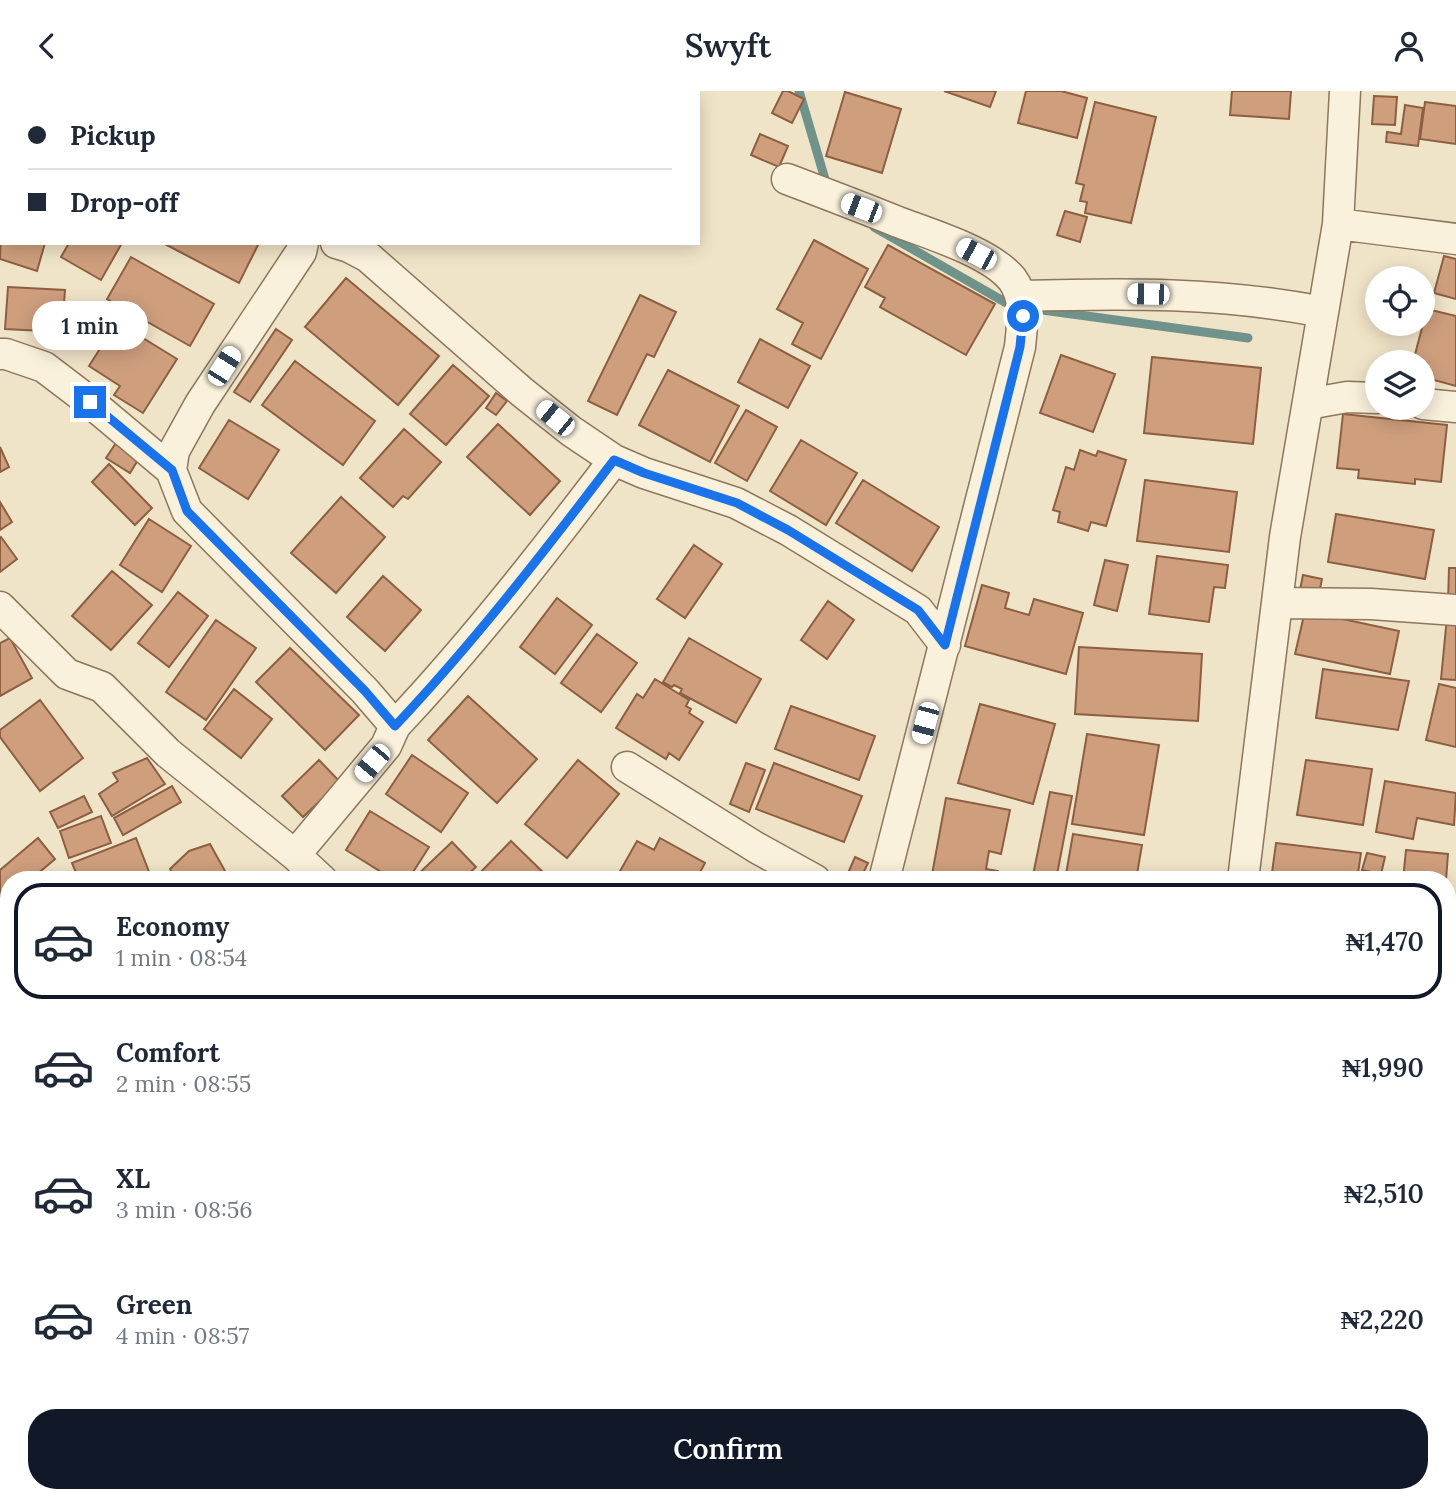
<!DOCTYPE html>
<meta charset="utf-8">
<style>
body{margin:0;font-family:Lora,serif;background:#f2f2f3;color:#1f2937;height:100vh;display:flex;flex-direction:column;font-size:26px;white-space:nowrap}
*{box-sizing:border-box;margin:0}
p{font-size:23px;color:#747a83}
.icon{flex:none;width:38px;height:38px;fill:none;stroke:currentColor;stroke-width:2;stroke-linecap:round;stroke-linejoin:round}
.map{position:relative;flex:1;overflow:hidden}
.details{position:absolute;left:0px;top:780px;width:1456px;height:632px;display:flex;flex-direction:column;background:#fff;border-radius:28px 28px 0 0;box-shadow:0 4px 18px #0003}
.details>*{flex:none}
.guide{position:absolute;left:0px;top:0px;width:700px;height:154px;box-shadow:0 4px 18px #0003;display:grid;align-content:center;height:154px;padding:0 28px;background:#fff}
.buttons{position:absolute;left:1365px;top:175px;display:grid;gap:14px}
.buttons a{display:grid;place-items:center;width:70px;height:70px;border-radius:50%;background:#fff;box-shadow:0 4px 18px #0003;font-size:35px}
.end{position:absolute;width:32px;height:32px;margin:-16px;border:9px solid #1a73e8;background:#fff;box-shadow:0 0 0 4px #fff}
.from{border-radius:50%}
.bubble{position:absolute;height:49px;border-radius:24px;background:#fff;box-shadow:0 4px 18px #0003;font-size:23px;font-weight:600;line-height:49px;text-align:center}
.car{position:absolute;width:21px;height:42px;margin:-21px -10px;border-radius:9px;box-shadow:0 0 5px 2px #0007;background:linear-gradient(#fff 24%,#345 0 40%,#fff 0 76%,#345 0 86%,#fff 0)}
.guide b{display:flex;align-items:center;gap:24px;height:66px;font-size:26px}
.guide b+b{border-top:2px solid #e0e1e3}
.guide i{width:18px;height:18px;background:#1f2937}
ul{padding:12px 0 0;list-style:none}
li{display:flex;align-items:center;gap:21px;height:116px;margin:0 14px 10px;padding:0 14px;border:4px solid transparent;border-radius:28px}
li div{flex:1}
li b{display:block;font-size:26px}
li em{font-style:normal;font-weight:600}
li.current{border-color:#111827}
li>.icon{width:63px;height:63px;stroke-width:1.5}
.cta{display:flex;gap:14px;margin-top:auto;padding:14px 28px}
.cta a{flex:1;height:80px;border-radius:28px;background:#111827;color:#fff;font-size:28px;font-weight:600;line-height:80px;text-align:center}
header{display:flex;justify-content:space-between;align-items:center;height:91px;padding:0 28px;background:#fff;font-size:32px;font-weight:600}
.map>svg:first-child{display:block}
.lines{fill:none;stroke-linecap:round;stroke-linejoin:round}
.stream{stroke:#6f938a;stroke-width:9}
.building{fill:#cf9f7d;stroke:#8d5f41;stroke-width:2}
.lane-casing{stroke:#8d765c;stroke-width:18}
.street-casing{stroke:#8d765c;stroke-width:33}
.secondary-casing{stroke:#6f573f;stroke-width:42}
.lane{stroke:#faf1dc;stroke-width:14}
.street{stroke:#faf1dc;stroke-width:30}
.secondary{stroke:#faf1dc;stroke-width:38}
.route{stroke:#1a73e8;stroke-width:9}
</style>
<header><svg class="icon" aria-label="back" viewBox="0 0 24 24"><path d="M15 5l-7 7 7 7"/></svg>Swyft<svg class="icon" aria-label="person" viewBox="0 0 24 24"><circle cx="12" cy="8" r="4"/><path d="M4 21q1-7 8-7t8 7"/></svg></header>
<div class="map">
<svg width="1456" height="1411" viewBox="0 0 1456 1411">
<rect width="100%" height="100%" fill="#f0e4c8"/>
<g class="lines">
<path class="stream" d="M799,0L827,95
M874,136L1010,214L1018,215
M1035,218L1248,247"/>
</g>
<path class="building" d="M0,0H47L2,2V15Z
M172,0H242L172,2Z
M251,0H305L251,2Z
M783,0H788L804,8L792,32L772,22Z
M944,0H996L990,16Z
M1026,0H1061L1087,7L1077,47L1018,32Z
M1232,0H1291L1289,28L1230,24Z
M845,1L901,18L882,82L826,65Z
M1374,5L1397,6L1395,34L1372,33Z
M1095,11L1156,26L1131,132L1085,122L1087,111L1080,110L1084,94L1076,92Z
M1425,11L1456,15V53L1420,48Z
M1405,14L1423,17L1418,55L1386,51L1387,41L1401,43Z
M760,43L788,55L779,76L751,64Z
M2,114V152H45L37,180L0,168Z
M1065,120L1087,126L1080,151L1057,144Z
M814,149L868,178L821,268L792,253L803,232L777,218Z
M69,152H122L101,189L61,166Z
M163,152H259L239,192Z
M888,154L995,213L966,264L880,216L885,207L865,196Z
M1444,165L1456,168V208L1434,202Z
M131,166L214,213L190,255L107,208Z
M346,187L439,265L398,314L305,236Z
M8,196L65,199L62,241L5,238Z
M640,204L676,221L654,266L647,263L617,324L588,310Z
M1427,218L1456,225V295L1423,286V271H1413Z
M117,231L177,268L143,322L114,304L120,295L89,275Z
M276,238L292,249L250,311L234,301Z
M760,248L810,275L788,317L738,291Z
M1061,264L1115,283L1093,341L1040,322Z
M1152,266L1261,277L1253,353L1144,342Z
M295,270L375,330L343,374L262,314Z
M453,274L489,305L446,354L410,323Z
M668,279L739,315L710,371L639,334Z
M496,302L507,310L496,324L486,317Z
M746,319L777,336L747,390L715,372Z
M1343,323L1447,334L1441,391L1415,388V393L1358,387L1359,379L1337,377Z
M229,329L279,359L248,408L199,377Z
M498,333L560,390L530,424L467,366Z
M404,338L441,371L408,408L403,405L393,416L360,387Z
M118,349L141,364L130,382L106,367Z
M801,349L857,382L826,434L770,400Z
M0,356L9,376L0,381Z
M1080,359L1096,365L1098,360L1126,369L1106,435L1091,431L1088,440L1058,431L1060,421L1053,419L1066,376L1074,379Z
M109,373L152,417L135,434L92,391Z
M863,389L939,436L912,480L836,432Z
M1145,389L1237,401L1229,461L1137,450Z
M341,406L385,446L336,502L291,462Z
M0,411L12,431L0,439Z
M1336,423L1434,439L1425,488L1328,471Z
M149,428L191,455L162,501L120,474Z
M1,446L17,468L0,481V447Z
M694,454L722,473L685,527L657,508Z
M1157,465L1228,474L1225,497L1214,496L1209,531L1149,523Z
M1105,469L1128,474L1117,520L1094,514Z
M1449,477H1456V511H1448Z
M112,480L152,514L111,559L72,525Z
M1303,484L1322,488L1318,507L1299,504Z
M383,485L421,519L385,560L347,526Z
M982,494L1009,502L1005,517L1029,524L1034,508L1083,522L1066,583L965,555Z
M178,501L208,525L169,576L138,552Z
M557,507L592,534L555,583L520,556Z
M828,510L854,529L827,568L801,549Z
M1305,520L1399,540L1390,583L1295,563Z
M1447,526L1456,527V589L1441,588Z
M216,529L256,557L206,629L166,601Z
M597,543L637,572L601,621L561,592Z
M10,547L32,587L0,605V552Z
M689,547L761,588L736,632L680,602L682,598L674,594L672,596L663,591Z
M1079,556L1202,563L1198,630L1075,623Z
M290,557L359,624L325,659L256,591Z
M1323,578L1409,590L1398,639L1316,627Z
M655,588L689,609L686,615L691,618L689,622L703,631L679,669L669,662L666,668L616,637L637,603L643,607Z
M1439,593L1456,597V656L1426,649Z
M234,598L272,628L241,667L204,638Z
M468,605L537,668L497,712L428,649Z
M40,609L83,667L40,700L0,646V639Z
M980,613L1055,633L1033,713L958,692Z
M791,615L875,645L859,689L775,658Z
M1087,643L1159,654L1144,744L1072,733Z
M412,664L468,702L441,741L386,703Z
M147,667L165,693L112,725L99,703L118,690L113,682Z
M319,669L340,691L303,726L282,705Z
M578,669L619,703L567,767L525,733Z
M1306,669L1372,678L1363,734L1297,724Z
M746,672L765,679L749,721L730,713Z
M774,672L862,705L844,751L756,718Z
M1385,690L1456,702L1454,734L1417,727L1413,748L1376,741Z
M172,695L181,711L123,744L114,727Z
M1050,701L1072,705L1056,789H1032Z
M84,705L92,721L58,737L50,721Z
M946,707L1010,719L1001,763L989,760L986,778L998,780L997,789H931Z
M370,720L429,756L408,789H394L346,759Z
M101,725L111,752L69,767L60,740Z
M1073,743L1142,754L1136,789H1065Z
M38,747L55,768L30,789H9V807L3,812L0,808V779Z
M136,747L151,786L144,789H79L72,772Z
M660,747L705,772L696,789H615L637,750L654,759Z
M511,750L550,788L549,789H473Z
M452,751L476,776L462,789H412Z
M1276,752L1361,762L1357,789H1271Z
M210,753L230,789H176L170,778L189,760Z
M1406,759L1448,763L1446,789H1403Z
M1367,762L1385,766L1381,783L1362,779Z
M855,766L868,772L860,789H845Z
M1366,783L1394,789H1365Z
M9,864V951L4,953L0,944V868Z
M1447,910L1456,911V1024L1447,1023Z
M1456,1182V1222H1450Z
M9,1239V1319L0,1323V1243Z
M156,1404H201L202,1405L196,1411H147Z
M260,1404H327L322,1411H261L264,1406Z
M354,1404H431L444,1411H349Z
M1087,1404H1102L1101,1411H1087Z
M1134,1404L1164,1406L1163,1411H1134Z"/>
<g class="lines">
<g class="lane-casing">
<path id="lane" d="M1447,1247L1456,1249"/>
</g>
<g class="street-casing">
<path id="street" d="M550,0V2
M104,2V0
M0,53H2
M787,88C824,102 861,116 898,131C930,143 990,161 1012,188C1027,208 1022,233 1020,256L884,789
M1338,133L1456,148
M336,152L349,156L368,166L522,301L571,340L614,369L644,382L736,412L788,439L918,519L945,554
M1020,205C1124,202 1221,201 1323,221
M0,263H6L44,276L90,311L171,379
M1308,313L1347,306L1377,307
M1423,313L1456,316
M1278,512L1371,513L1456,519
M0,516L67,583L102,596L168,662L295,764L322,789
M395,635C474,551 544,461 614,369
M627,676L757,757L815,789
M295,764L386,655L395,635L365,600L187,420L171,379L174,360L200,313L301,161L303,152
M1243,789L1285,446L1338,133L1345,0
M0,1033L9,1028
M0,1080L9,1102
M0,1211L9,1206
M108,1404L111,1411
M677,1404L706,1411"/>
</g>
<g class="secondary-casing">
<path id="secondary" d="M1447,1112L1456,1114
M1181,1411V1404"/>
</g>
<use href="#lane" class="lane"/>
<use href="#street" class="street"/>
<use href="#secondary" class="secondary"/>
</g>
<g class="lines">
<path class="route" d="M90,311L172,379L187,420L365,600L395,635C474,551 544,461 614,369L644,382L737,412L788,439L918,519L945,554L1020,256L1023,225"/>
</g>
</svg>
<div class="buttons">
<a><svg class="icon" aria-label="locate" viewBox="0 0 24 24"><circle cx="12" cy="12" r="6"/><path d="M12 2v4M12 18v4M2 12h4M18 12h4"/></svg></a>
<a><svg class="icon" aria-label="layers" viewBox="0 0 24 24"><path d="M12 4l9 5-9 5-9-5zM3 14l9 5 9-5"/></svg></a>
</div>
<i class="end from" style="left:1023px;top:225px"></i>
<i class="end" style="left:90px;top:311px"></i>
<div class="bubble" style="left:32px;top:210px;width:116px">1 min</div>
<i class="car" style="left:861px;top:117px;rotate:291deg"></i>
<i class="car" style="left:976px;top:163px;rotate:298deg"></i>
<i class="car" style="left:1148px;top:203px;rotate:271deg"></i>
<i class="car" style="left:224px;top:275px;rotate:32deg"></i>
<i class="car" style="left:555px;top:327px;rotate:309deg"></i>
<i class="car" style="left:925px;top:632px;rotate:195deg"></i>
<i class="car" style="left:372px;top:672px;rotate:220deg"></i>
<div class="guide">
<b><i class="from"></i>Pickup</b>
<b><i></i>Drop-off</b>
</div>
<section class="details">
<ul>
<li class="current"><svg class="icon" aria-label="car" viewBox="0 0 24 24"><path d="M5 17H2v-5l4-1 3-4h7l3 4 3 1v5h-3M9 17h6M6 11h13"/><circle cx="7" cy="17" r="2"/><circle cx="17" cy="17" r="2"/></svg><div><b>Economy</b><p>1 min · 08:54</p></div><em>₦1,470</em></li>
<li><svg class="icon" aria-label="car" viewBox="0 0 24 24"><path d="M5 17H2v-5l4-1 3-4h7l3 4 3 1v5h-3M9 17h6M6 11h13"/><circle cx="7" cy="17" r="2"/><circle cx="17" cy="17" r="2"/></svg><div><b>Comfort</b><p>2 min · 08:55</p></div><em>₦1,990</em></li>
<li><svg class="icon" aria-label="car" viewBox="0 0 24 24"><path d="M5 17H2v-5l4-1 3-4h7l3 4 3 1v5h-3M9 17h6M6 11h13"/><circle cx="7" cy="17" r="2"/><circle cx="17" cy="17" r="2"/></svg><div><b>XL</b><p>3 min · 08:56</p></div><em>₦2,510</em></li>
<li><svg class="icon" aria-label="car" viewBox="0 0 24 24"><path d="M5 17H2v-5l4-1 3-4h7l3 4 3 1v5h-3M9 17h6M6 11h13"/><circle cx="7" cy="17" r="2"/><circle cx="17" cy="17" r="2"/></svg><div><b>Green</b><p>4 min · 08:57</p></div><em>₦2,220</em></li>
</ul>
<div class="cta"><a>Confirm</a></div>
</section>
</div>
